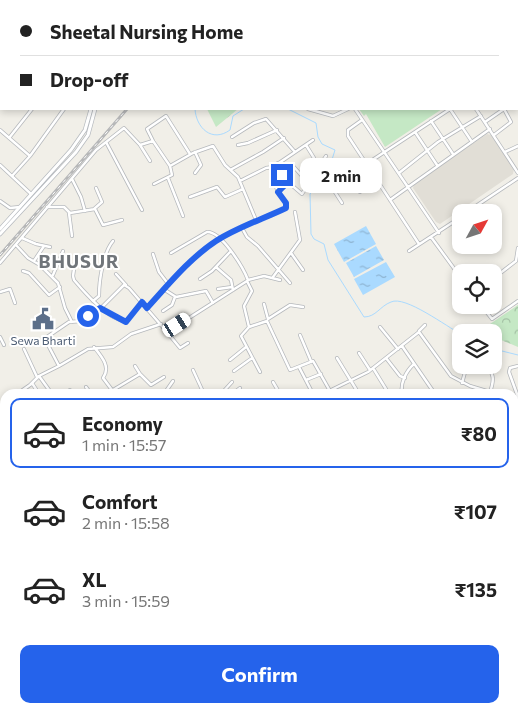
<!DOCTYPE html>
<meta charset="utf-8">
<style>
body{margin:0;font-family:Commissioner,sans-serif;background:#f2f2f2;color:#222;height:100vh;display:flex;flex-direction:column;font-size:19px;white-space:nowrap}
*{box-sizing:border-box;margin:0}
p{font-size:16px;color:#767676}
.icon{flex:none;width:28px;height:28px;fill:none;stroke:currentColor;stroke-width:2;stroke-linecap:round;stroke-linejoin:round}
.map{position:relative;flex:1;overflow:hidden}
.details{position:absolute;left:0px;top:389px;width:519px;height:324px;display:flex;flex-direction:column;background:#fff;border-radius:15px 15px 0 0;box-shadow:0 2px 8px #0003}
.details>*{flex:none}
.guide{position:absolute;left:0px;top:0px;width:519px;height:110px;box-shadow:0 2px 8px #0003;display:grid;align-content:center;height:110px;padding:0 20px;background:#fff}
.needle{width:32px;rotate:50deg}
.fabs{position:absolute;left:452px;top:204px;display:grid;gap:10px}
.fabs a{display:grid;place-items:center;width:50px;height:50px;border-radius:10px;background:#fff;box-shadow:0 2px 8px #0003;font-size:25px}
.end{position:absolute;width:22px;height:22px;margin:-11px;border:6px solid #2563eb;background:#fff;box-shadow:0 0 0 2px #fff}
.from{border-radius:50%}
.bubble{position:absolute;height:35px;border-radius:10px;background:#fff;box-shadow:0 2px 8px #0003;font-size:16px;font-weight:700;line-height:35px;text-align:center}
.car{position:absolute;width:15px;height:30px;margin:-15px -8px;border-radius:6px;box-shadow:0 0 4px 1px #0007;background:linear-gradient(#fff 24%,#345 0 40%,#fff 0 76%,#345 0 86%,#fff 0)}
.guide b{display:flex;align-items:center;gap:18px;height:48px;font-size:19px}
.guide b+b{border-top:1px solid #e0e0e0}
.guide i{width:12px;height:12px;background:#222}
ul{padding:9px 0 0;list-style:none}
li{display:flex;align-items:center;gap:15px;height:70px;margin:0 10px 8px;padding:0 10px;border:2px solid transparent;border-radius:10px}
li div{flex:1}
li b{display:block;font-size:19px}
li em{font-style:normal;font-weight:700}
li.current{border-color:#2563eb}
li>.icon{width:45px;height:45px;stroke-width:1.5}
.button{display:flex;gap:10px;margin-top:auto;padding:10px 20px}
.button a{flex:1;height:58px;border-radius:10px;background:#2563eb;color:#fff;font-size:20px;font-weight:700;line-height:58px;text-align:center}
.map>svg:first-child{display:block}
.education{fill:#e1ded6}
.park{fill:url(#park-crowns)}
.pitch{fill:#c5e8c5}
.water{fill:url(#water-ripples)}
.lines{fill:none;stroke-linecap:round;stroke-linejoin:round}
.stream{stroke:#aadaff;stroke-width:1}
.river{stroke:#aadaff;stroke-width:5.5}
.taxiway{stroke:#d4d3d0;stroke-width:9}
.minor-tunnel{stroke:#ccccc8;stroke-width:2.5;stroke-dasharray:2.5 1;stroke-linecap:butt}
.minor-casing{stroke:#b5b8bc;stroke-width:4}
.tertiary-casing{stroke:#b5b8bc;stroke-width:4.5}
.secondary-casing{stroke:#b6babf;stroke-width:4.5}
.minor{stroke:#fff;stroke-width:2.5}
.tertiary{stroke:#fff;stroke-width:3}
.secondary{stroke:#fff;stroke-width:3}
.rail-casing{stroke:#b6b7b8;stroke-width:3}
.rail{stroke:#fff;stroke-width:1;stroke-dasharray:4;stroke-linecap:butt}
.route{stroke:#2563eb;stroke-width:6}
.labels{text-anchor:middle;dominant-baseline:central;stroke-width:4;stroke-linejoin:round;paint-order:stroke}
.service-label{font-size:12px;fill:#4e5e75;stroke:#fff}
.district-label{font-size:18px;font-weight:bold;letter-spacing:1px;fill:#70757a;stroke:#fff}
</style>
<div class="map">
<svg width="518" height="712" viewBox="0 0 518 712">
<defs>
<pattern id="park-crowns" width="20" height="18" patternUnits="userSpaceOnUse" patternTransform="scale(1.25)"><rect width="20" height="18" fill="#c5e8c5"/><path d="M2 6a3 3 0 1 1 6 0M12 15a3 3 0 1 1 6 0" fill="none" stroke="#a3c0a4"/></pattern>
<pattern id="water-ripples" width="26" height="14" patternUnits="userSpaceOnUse" patternTransform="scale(1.25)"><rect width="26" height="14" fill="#aadaff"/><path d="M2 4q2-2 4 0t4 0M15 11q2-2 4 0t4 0" fill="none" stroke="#8eb4d2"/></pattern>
</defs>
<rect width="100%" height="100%" fill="#f1efe8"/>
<path class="education" d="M487,134L491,135L514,169L513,174L440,224L436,222L413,188L414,184Z"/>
<path class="park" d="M207,109H238L216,127Z
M518,305V347L494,337V332H489L484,328Z"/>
<path class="pitch" d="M359,109H442L385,147L366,114L364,116Z"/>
<path class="water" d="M366,226L376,244L344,262L334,244Z
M376,246L384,260L354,277L346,263Z
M386,262L395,277L363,295L354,279Z"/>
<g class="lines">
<path class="stream" d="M195,109C196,128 212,143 230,130L233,116L244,109
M288,109L316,123L318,137L322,144L335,150L330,166L310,194L311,234L314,239L324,244L328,260L364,317C376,317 380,306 391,302C405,295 447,327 461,334
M494,349L518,355"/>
<path class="river" d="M190,1L191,0"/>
<path class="taxiway" d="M38,712V708
M144,712L145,708"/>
<path class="minor-tunnel" d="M225,0L227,1"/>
<g class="minor-casing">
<path id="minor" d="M210,0L212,1
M324,0L325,1
M361,0L362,1
M399,0L400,1
M429,0V1
M458,0L459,1
M2,1L6,0
M307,1V0
M422,1L424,0
M492,1L494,0
M0,28H1
M0,37V40
M518,56V55
M0,67H1
M518,74V75
M0,96H1
M308,109L333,116L348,109
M355,109L439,233
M450,109L472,142
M476,109L518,173
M362,120L348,130V136L419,244
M431,121L453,154
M485,122L504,109
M0,130L30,156
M415,132L437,165
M494,135L511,122L504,109
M232,137L254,123L266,119L295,152
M9,138L32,109
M153,141L147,129L166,116L190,154
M106,142L142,210
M140,145L150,161
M238,145L248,143L277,130
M306,145L314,158
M195,152L201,165L195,173
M505,152L518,146
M278,163L280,172L288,182
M0,165L31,194
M294,167L308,183
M232,169L263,152L284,138
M399,173L438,142L481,116
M12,176L30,156L64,109
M349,176L360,192
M168,178L183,216
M72,179L81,197L85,211
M240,181L266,168L273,167
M154,184L172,175L170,166
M278,192L272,176L273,167L313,140
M190,197L217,187L225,197L243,189
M390,200L490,129
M0,201L10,208L20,207
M342,203L333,189L339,182L450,109
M47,207H64L70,213L95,209L103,225L122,220
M94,209L102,202L96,188
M467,212L518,178
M69,213L72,236
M242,228L247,237L258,246L290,283
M431,237L461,278
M22,238L36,244L50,247
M16,245L28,258L40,265L58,283L65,308L72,322
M409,251L461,217
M171,253L207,232C221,231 243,267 248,280
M291,253L303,270
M153,254L159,272L169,285
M34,261L44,246
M75,262L73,276L74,280C85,293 109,321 126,321L141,303
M0,263L96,150L124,128L140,145L153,141L170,166L193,153L213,146L225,165L238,177L256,220
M216,267L231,280L233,290
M23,271L29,273L49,295L60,287
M116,274L126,285
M53,275L63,251
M273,277L300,240L295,212
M494,278L516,261L518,248
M200,279L212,271L230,252
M248,280L264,276L280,280
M218,289L232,287
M165,290L176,297L206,291L213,303
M0,292L10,289L15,303
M93,301L99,296C99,281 103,253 113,241
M264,304L268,319
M481,305L492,319L518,301
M147,308C168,285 190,258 216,241C238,227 263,219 286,208V203L278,192L288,182L302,194L326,156
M44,311L54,332
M163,311L172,305L175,297
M268,319L290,305L303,307
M249,327L241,336L260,372
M380,327L398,349
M419,331L425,325
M167,332L180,348L188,343
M300,335L311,361
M0,337L4,345
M402,346L435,394
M94,347C102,357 111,367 103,378L115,394
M24,349L37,377
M359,353L370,370
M337,358L359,394
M386,358L400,376L405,378
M230,360L246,347
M484,365C495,372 494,381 490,392L497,394
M59,366L88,349L113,347L131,334L161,324
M518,366L510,368L509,372L518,397
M299,367L313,394
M373,368L389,394
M193,370L204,394
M234,371L252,358
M140,374L151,385L164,377
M39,376L52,394
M306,380L321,374
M273,382L280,394
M32,383L39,394
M462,383L467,365
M86,387L91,394
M70,390L71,394
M113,390L140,374L135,366
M17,394L30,385L39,376L59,366L47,343V337L69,322L82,321L103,306L124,285L129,288L167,332L247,281L252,291L244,306L249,327L267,321L290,370L313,361L330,391
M164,394L173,381
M221,394L232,382
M232,394L240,388
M323,394L368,372L419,332L451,376L470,386L490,392V394
M402,394C400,383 406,371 414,364
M514,399L518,400
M0,413L5,409
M514,413L518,410
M514,512L518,511
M514,542L518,546
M514,552L518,549
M514,572L518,569
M514,592L518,590
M514,665L518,663
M514,678L518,676
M514,706L518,705
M208,708L212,712
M240,708L243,712
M263,708L265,712
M275,708L280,711L288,708
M296,708L297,712
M448,708L452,712
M430,709L432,708
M503,710L510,708
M376,711V712
M194,712L204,708
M219,712L223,708
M455,712L464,708
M483,712L491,708"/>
</g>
<g class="tertiary-casing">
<path id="tertiary" d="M514,629L518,632
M171,708V712
M166,712V708"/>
</g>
<g class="secondary-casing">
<path id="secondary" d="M118,1V0
M122,1V0
M0,229L71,150L85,130L91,109
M0,234L76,152L88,135L95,109
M0,433L5,435
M0,436L5,438
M514,478H518
M514,482L518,481"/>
</g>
<use href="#minor" class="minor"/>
<use href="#tertiary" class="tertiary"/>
<use href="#secondary" class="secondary"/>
<g class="rail-casing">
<path id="rail" d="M221,1L222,0
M0,255L127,109"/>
</g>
<use href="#rail" class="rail"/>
</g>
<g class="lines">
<path class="route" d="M88,316L100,308L126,322L142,302L147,308C168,285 190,258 216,241C238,227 263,219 286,208V203L278,192L288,182L282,175"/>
</g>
<defs>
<g id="civic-bare" transform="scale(1.725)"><path d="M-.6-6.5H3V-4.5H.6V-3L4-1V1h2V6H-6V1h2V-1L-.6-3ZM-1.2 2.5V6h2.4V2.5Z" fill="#5c6f8a" stroke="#fff" stroke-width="2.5" paint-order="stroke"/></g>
</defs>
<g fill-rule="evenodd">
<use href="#civic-bare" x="43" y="319"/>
</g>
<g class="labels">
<g class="service-label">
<text x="43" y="340">Sewa Bharti</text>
</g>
<g class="district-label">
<text x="79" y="261">BHUSUR</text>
</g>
</g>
</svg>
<div class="fabs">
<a><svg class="needle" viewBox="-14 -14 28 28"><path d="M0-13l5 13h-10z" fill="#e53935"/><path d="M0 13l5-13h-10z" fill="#767676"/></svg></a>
<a><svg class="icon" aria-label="locate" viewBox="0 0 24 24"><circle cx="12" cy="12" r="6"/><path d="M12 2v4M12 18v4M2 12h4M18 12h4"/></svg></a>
<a><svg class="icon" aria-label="layers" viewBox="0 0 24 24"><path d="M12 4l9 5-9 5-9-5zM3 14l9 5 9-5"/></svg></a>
</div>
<i class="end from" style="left:88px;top:316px"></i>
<i class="end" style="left:282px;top:175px"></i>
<div class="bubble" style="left:300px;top:158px;width:82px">2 min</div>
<i class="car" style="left:177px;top:325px;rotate:57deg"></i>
<div class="guide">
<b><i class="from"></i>Sheetal Nursing Home</b>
<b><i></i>Drop-off</b>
</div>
<section class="details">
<ul>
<li class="current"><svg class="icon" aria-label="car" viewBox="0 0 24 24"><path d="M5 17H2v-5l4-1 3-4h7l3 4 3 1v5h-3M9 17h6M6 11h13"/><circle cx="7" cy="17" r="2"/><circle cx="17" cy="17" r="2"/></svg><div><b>Economy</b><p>1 min · 15:57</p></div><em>₹80</em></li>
<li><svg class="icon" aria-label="car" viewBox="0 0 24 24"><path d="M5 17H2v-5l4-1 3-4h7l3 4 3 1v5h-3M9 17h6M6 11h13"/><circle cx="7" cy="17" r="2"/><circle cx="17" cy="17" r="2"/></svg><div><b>Comfort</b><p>2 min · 15:58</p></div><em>₹107</em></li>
<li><svg class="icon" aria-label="car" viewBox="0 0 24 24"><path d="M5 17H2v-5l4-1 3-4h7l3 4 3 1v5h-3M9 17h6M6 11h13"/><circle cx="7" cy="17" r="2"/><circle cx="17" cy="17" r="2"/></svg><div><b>XL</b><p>3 min · 15:59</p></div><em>₹135</em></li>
</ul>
<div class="button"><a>Confirm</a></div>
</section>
</div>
